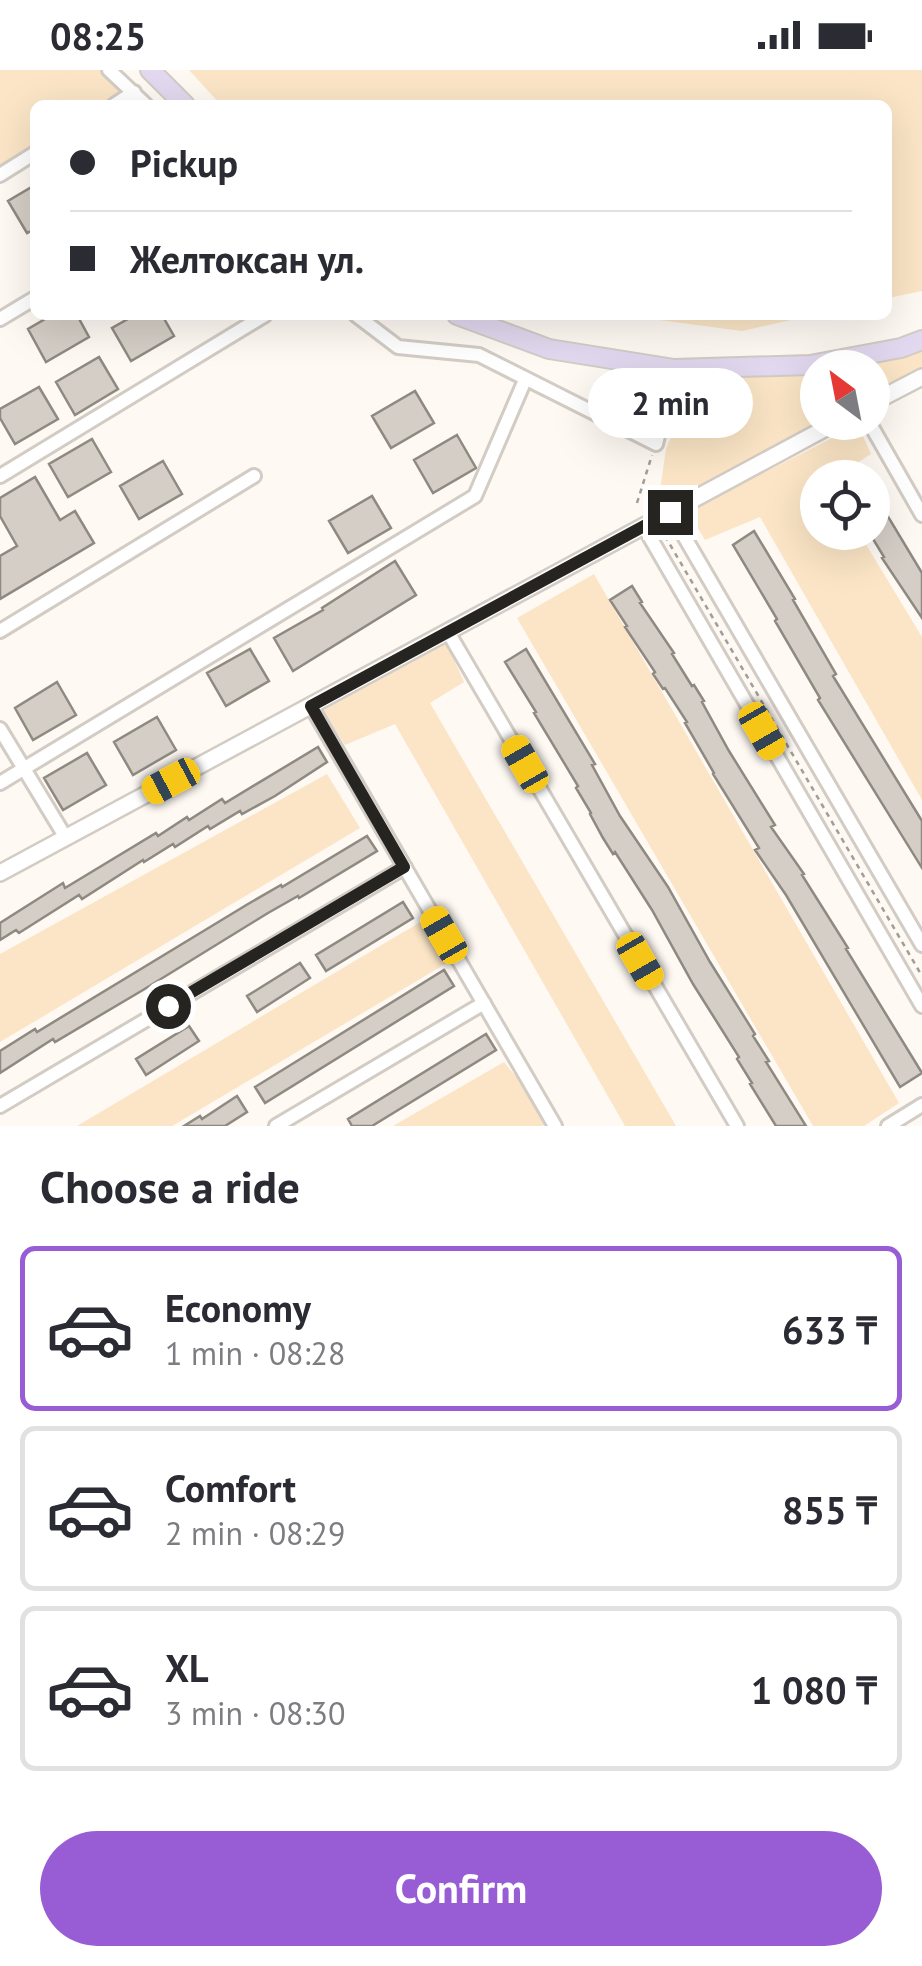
<!DOCTYPE html>
<meta charset="utf-8">
<style>
body{margin:0;font-family:"PT Sans",sans-serif;background:#f7f7f7;color:#2b2b33;height:100vh;display:flex;flex-direction:column;font-size:38px;white-space:nowrap}
*{box-sizing:border-box;margin:0}
p{font-size:32px;color:#7c7c81}
.icon{flex:none;width:55px;height:55px;fill:none;stroke:currentColor;stroke-width:2;stroke-linecap:round;stroke-linejoin:round}
.map{position:relative;height:1056px;overflow:hidden}
.drawer{display:flex;flex-direction:column;background:#fff;flex:1}
.drawer>*{flex:none}
.hud{position:absolute;left:30px;top:30px;width:862px;height:220px;border-radius:15px;box-shadow:0 10px 40px #0002;display:grid;align-content:center;height:220px;padding:0 40px;background:#fff}
.needle{width:65px;rotate:328deg}
.controls{position:absolute;left:800px;top:280px;display:grid;gap:20px}
.controls a{display:grid;place-items:center;width:90px;height:90px;border-radius:50%;background:#fff;box-shadow:0 10px 40px #0002;font-size:50px}
.end{position:absolute;width:45px;height:45px;margin:-22px;border:12px solid #262421;background:#fff;box-shadow:0 0 0 5px #fff}
.from{border-radius:50%}
.bubble{position:absolute;height:70px;border-radius:35px;background:#fff;box-shadow:0 10px 40px #0002;font-size:32px;font-weight:800;line-height:70px;text-align:center}
.car{position:absolute;width:30px;height:60px;margin:-30px -15px;border-radius:12px;box-shadow:0 0 8px 2px #0007;background:linear-gradient(#f5c518 24%,#345 0 40%,#f5c518 0 76%,#345 0 86%,#f5c518 0)}
.hud b{display:flex;align-items:center;gap:35px;height:95px;font-size:38px}
.hud b+b{border-top:2px solid #e1e1e2}
.hud i{width:25px;height:25px;background:#2b2b33}
ul{padding:0;list-style:none}
li{display:flex;align-items:center;gap:30px;height:165px;margin:0 20px 15px;padding:0 20px;border:5px solid #e1e1e2;border-radius:15px}
li div{flex:1}
li b{display:block;font-size:38px}
li em{font-style:normal;font-weight:800}
li.active{border-color:#985dd5}
li>.icon{width:90px;height:90px;stroke-width:1.5}
h2{padding:0 40px;font-size:45px;line-height:120px}
.cta{display:flex;gap:20px;margin-top:auto;padding:20px 40px}
.cta a{flex:1;height:115px;border-radius:60px;background:#985dd5;color:#fff;font-size:40px;font-weight:800;line-height:115px;text-align:center}
.status{display:flex;justify-content:space-between;align-items:center;height:70px;padding:0 50px;background:#fff;direction:ltr}
.status svg{height:28px;fill:currentColor}
.map>svg:first-child{display:block}
.green{fill:#fbe5c6}
.building{fill:#d4cec6;stroke:#8e8981;stroke-width:2.5}
.lines{fill:none;stroke-linecap:round;stroke-linejoin:round}
.minor-casing{stroke:#d2ccc4;stroke-width:18}
.tertiary-casing{stroke:#d2ccc4;stroke-width:20}
.secondary-casing{stroke:#d2ccc4;stroke-width:22}
.path{stroke:#a19d98;stroke-width:2.5;stroke-dasharray:5 5;stroke-linecap:butt}
.minor{stroke:#fff;stroke-width:12}
.tertiary{stroke:#fff;stroke-width:15}
.secondary{stroke:#e2d8ef;stroke-width:18}
.route{stroke:#262421;stroke-width:12}
</style>
<div class="status"><b>08:25</b><svg viewBox="0 0 49 12"><path d="M0 12V9h3v3zM5 12V6h3v6zM10 12V3h3v9zM15 12V0h3v12zM26 1h20v11H26zM47 4h2v5h-2z"/></svg></div>
<div class="map">
<svg width="922" height="1056" viewBox="0 0 922 1056">
<rect width="100%" height="100%" fill="#fef9f3"/>
<path class="green" d="M0,0H102L124,20L99,35H35V74L0,96Z
M189,0H922V221L888,228V35H221Z
M622,245H813L742,261Z
M922,279V297L873,323L872,298L845,296Z
M817,303L819,353L657,441L666,379L697,306Z
M858,355L871,384L835,407L818,408V462L859,463L922,567V730L760,447L705,470L688,441Z
M594,504L899,1033L864,1056H813L517,548Z
M445,570L464,612L430,633L676,1056H625L395,654L345,675L321,637Z
M327,704L360,758L0,972V884Z
M422,851L447,893L172,1056H77Z
M504,992L552,1051L542,1056H393Z"/>
<path class="building" d="M35,115V159L27,163L8,131Z
M52,245H77L89,267L46,292L28,259Z
M135,245H162L174,266L131,291L112,258Z
M99,287L118,319L75,345L56,312Z
M39,317L58,349L15,374L0,348V339Z
M415,321L434,353L391,378L372,346Z
M457,365L476,398L433,423L414,390Z
M92,369L111,402L68,427L49,394Z
M163,391L182,424L139,449L120,416Z
M35,407L60,450L75,441L94,473L0,529V486L17,476L0,446V428Z
M872,420L922,503V548L882,488L884,487L870,464L872,463Z
M372,426L391,458L348,483L329,451Z
M754,461L795,529L793,530L836,604L833,606L922,751V798L818,630L820,628L775,551L777,549L733,475Z
M395,491L416,525L293,601L274,568L323,540L322,538Z
M632,516L642,532L640,533L674,583L672,584L692,616L694,615L704,631L702,632L729,681L775,755L771,757L804,804L802,805L848,878L846,879L922,1003L900,1017L786,825L755,780L759,778L713,704L714,703L685,653L687,652L665,618L663,619L653,604L655,602L625,557L627,556L610,530Z
M250,579L269,611L226,636L207,603Z
M526,579L595,694L592,695L620,746L668,817L710,892L755,964L753,966L769,991L766,992L806,1056H776L750,1014L752,1013L737,989L739,987L693,914L652,840L615,782L613,784L603,768L590,744L591,743L576,718L578,716L534,643L536,642L505,592Z
M57,612L76,645L33,670L15,638Z
M157,647L176,680L133,705L114,672Z
M318,677L327,692L275,726L242,744L240,741L210,759L208,756L175,777L173,774L144,792L143,790L82,829L79,825L19,863L16,860L0,870V853L63,813L65,818L156,763L158,766L187,747L189,750L222,729L225,733Z
M87,683L106,715L63,740L44,708Z
M367,766L377,781L299,828L298,826L268,843L143,920L55,972L53,969L0,1003V981L35,959L37,962L248,834L281,815L282,817Z
M403,832L413,848L326,901L316,885Z
M300,893L310,908L257,942L247,926Z
M444,900L454,916L265,1033L255,1017Z
M189,956L199,971L146,1005L136,989Z
M486,964L496,980L372,1056H352L348,1049Z
M237,1026L247,1042L225,1056H184L200,1046L202,1049Z"/>
<g class="lines">
<g class="minor-casing">
<path id="minor" d="M109,0L146,35
M114,35L134,22
M0,105L35,83
M356,245L398,277L479,285L656,374L674,299
M0,249L35,228
M869,352L922,445
M0,406L265,245
M670,442L922,875
M644,457L922,936
M0,561L254,406
M448,562L737,1056
M311,636L555,1056
M0,659L66,768
M0,713L475,426L525,310
M0,1036L405,797
M276,1056L484,933
M888,1056L922,1035"/>
</g>
<g class="tertiary-casing">
<path id="tertiary" d="M872,333L922,307
M0,803L837,352"/>
</g>
<g class="secondary-casing">
<path id="secondary" d="M150,0L185,35
M457,245L549,279L674,299L810,295L901,278L922,270"/>
</g>
<path class="path" d="M637,433L652,385
M665,466L922,906"/>
<use href="#minor" class="minor"/>
<use href="#tertiary" class="tertiary"/>
<use href="#secondary" class="secondary"/>
</g>
<g class="lines">
<path class="route" d="M168,936L404,797L311,636L670,442"/>
</g>
</svg>
<div class="controls">
<a><svg class="needle" viewBox="-14 -14 28 28"><path d="M0-13l5 13h-10z" fill="#e53935"/><path d="M0 13l5-13h-10z" fill="#7c7c81"/></svg></a>
<a><svg class="icon" aria-label="locate" viewBox="0 0 24 24"><circle cx="12" cy="12" r="6"/><path d="M12 2v4M12 18v4M2 12h4M18 12h4"/></svg></a>
</div>
<i class="end from" style="left:168px;top:936px"></i>
<i class="end" style="left:670px;top:442px"></i>
<div class="bubble" style="left:588px;top:298px;width:165px">2 min</div>
<i class="car" style="left:762px;top:661px;rotate:150deg"></i>
<i class="car" style="left:525px;top:694px;rotate:330deg"></i>
<i class="car" style="left:171px;top:711px;rotate:242deg"></i>
<i class="car" style="left:444px;top:865px;rotate:330deg"></i>
<i class="car" style="left:640px;top:891px;rotate:150deg"></i>
<div class="hud">
<b><i class="from"></i>Pickup</b>
<b><i></i>Желтоксан ул.</b>
</div>
</div>
<section class="drawer">
<h2>Choose a ride</h2>
<ul>
<li class="active"><svg class="icon" aria-label="car" viewBox="0 0 24 24"><path d="M5 17H2v-5l4-1 3-4h7l3 4 3 1v5h-3M9 17h6M6 11h13"/><circle cx="7" cy="17" r="2"/><circle cx="17" cy="17" r="2"/></svg><div><b>Economy</b><p>1 min · 08:28</p></div><em>633 ₸</em></li>
<li><svg class="icon" aria-label="car" viewBox="0 0 24 24"><path d="M5 17H2v-5l4-1 3-4h7l3 4 3 1v5h-3M9 17h6M6 11h13"/><circle cx="7" cy="17" r="2"/><circle cx="17" cy="17" r="2"/></svg><div><b>Comfort</b><p>2 min · 08:29</p></div><em>855 ₸</em></li>
<li><svg class="icon" aria-label="car" viewBox="0 0 24 24"><path d="M5 17H2v-5l4-1 3-4h7l3 4 3 1v5h-3M9 17h6M6 11h13"/><circle cx="7" cy="17" r="2"/><circle cx="17" cy="17" r="2"/></svg><div><b>XL</b><p>3 min · 08:30</p></div><em>1 080 ₸</em></li>
</ul>
<div class="cta"><a>Confirm</a></div>
</section>
